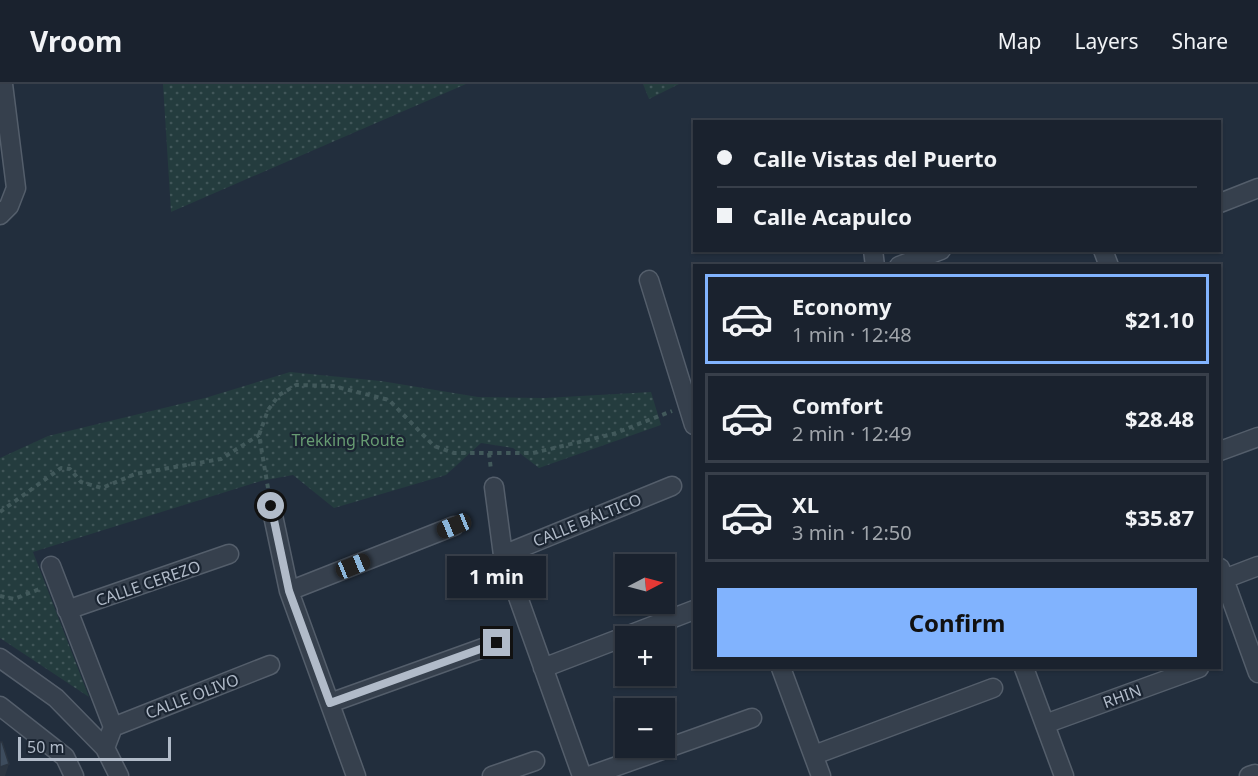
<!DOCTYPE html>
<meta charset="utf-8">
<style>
body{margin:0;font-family:"Noto Sans",sans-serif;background:#272f3a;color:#f1f3f6;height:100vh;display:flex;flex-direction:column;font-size:22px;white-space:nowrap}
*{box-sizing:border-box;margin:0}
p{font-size:20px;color:#9fa4aa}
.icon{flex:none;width:33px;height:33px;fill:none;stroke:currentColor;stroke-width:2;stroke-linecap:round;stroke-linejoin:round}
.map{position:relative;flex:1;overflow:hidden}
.details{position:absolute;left:693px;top:180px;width:528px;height:405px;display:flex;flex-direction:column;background:#1a222e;border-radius:0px;box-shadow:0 2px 4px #0004,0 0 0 2px #383f4a}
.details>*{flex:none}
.top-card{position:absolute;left:693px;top:36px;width:528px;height:132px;border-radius:0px;box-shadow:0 2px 4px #0004,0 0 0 2px #383f4a;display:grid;align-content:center;height:132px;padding:0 24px;background:#1a222e}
.needle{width:39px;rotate:84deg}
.controls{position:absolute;left:615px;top:470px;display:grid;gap:12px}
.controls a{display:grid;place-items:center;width:60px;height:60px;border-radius:0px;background:#1a222e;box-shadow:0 2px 4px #0004,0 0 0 2px #383f4a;font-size:30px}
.scale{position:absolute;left:18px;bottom:15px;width:153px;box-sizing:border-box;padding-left:6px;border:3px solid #b1bbc9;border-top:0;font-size:16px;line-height:21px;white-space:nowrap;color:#b1bbc9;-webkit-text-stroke:4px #1b2532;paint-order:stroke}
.end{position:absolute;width:27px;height:27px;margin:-14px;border:8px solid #b1bbc9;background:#111;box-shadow:0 0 0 3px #111}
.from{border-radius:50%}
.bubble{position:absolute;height:42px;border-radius:0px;background:#1a222e;box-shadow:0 2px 4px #0004,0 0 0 2px #383f4a;font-size:20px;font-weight:700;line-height:42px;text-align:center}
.car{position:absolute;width:18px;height:36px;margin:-18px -9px;border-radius:8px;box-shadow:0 0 4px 2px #0007;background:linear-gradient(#222 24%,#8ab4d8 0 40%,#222 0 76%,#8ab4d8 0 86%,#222 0)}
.top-card b{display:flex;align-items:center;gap:21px;height:57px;font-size:22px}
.top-card b+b{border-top:2px solid #383f4a}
.top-card i{width:15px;height:15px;background:#f1f3f6}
ul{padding:10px 0 0;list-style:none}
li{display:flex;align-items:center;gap:18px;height:90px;margin:0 12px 9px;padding:0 12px;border:3px solid #383f4a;border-radius:0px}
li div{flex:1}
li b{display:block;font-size:22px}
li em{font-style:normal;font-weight:700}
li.current{border-color:#81b3fe}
li>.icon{width:54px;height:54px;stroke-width:1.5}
.cta{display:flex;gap:12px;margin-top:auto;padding:12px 24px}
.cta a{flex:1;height:69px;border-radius:0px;background:#81b3fe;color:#111;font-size:24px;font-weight:700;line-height:69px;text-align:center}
header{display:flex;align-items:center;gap:36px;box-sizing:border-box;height:84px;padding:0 30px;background:#1a222e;border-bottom:2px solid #383f4a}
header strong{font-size:28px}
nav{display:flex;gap:33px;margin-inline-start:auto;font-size:21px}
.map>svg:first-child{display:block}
.green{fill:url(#green-dots)}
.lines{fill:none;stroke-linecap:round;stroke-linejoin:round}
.minor-casing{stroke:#545e6b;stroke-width:21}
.path{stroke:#42595b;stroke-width:4;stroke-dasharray:4.5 4.5;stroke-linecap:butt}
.minor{stroke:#36404d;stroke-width:18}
.shaded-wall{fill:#2b3541}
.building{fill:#3d4c5d;stroke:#2b3541;stroke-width:1.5}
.route{stroke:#b1bbc9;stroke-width:8}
.labels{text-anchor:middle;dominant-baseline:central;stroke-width:4.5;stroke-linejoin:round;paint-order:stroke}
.park-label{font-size:16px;fill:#679b72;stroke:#1b2532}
.street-label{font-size:16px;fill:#b1bbc9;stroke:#1b2532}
</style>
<header>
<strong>Vroom</strong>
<nav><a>Map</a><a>Layers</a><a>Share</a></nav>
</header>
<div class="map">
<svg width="1258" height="692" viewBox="0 0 1258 692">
<defs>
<pattern id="green-dots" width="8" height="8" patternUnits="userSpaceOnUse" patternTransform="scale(1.5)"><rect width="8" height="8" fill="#243c3e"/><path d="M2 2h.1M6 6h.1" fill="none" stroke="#415659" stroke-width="1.8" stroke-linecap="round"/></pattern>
</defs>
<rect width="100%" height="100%" fill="#222e3d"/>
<path class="green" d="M163,0H466L171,128Z
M643,0H679L649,15Z
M290,288L381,297L478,313L545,314L651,308L661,341L539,384L513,364L481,359L446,391L334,424L293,391L261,397L33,468L89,613L0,554V374L48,352L205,314Z"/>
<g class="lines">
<g class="minor-casing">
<path id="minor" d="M1220,119L1258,104
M0,131L9,122L16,104L3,0
M873,166L875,182
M1103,166L1109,182
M899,182L941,166
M649,196L694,341
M1220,367L1258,353
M494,403L503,471L582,692
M271,422L289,507L356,692
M503,471L672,402
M51,482L113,643L105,664
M1220,484L1258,589
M1224,495L1258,482
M289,507L454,442
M67,526L229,470
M0,574L56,614L105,664L119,692
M543,584L694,526
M781,584L821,692
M1024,584L1064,692
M330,619L497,559
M0,622L65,673L74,692
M1045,640L1199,584
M113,643L270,581
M814,671L993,604
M492,692L535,677
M589,692L752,634
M1249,692L1255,690"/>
</g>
<path class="path" d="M489,369L491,386
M268,404L259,351L268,326L279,311L296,301L333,302L389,316L434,362L454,369H533L613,350L672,327
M0,428L61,384L70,385L81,398L102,404L135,390L221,375L259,351
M0,512L14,515L42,504"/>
<use href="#minor" class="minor"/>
</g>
<path class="shaded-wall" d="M9,680L5,692H0V683Z"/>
<path class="building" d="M0,658H2L9,680L0,683Z"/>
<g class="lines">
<path class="route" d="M271,422L289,507L330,619L497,559"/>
</g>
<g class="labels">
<g class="park-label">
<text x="348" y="356">Trekking Route</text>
</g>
<g class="street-label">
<text transform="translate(587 436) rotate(-22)">CALLE BÁLTICO</text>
<text transform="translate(148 499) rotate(-19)">CALLE CEREZO</text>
<text transform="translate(192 612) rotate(-21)">CALLE OLIVO</text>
<text transform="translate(1122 612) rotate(-20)">RHIN</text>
</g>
</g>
</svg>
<div class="controls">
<a><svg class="needle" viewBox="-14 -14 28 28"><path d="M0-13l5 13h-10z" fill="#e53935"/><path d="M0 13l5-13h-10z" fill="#9fa4aa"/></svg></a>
<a>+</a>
<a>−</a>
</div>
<div class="scale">50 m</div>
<i class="end from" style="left:271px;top:422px"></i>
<i class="end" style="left:497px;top:559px"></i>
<div class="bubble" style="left:447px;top:472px;width:99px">1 min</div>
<i class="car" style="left:454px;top:442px;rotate:248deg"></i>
<i class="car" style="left:353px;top:482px;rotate:68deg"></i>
<div class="top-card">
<b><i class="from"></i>Calle Vistas del Puerto</b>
<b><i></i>Calle Acapulco</b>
</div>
<section class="details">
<ul>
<li class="current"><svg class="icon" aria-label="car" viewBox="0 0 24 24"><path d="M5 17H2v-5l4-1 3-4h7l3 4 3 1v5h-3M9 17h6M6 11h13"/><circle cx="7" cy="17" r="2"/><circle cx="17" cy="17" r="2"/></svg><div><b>Economy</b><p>1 min · 12:48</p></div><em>$21.10</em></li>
<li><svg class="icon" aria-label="car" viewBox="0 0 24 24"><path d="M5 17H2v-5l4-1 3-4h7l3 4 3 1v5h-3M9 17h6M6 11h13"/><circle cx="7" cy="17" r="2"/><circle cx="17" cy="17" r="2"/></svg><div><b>Comfort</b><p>2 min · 12:49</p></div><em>$28.48</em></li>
<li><svg class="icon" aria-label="car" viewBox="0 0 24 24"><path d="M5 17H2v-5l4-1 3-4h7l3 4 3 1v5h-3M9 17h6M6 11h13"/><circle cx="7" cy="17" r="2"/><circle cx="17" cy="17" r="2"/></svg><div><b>XL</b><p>3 min · 12:50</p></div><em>$35.87</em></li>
</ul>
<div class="cta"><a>Confirm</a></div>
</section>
</div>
